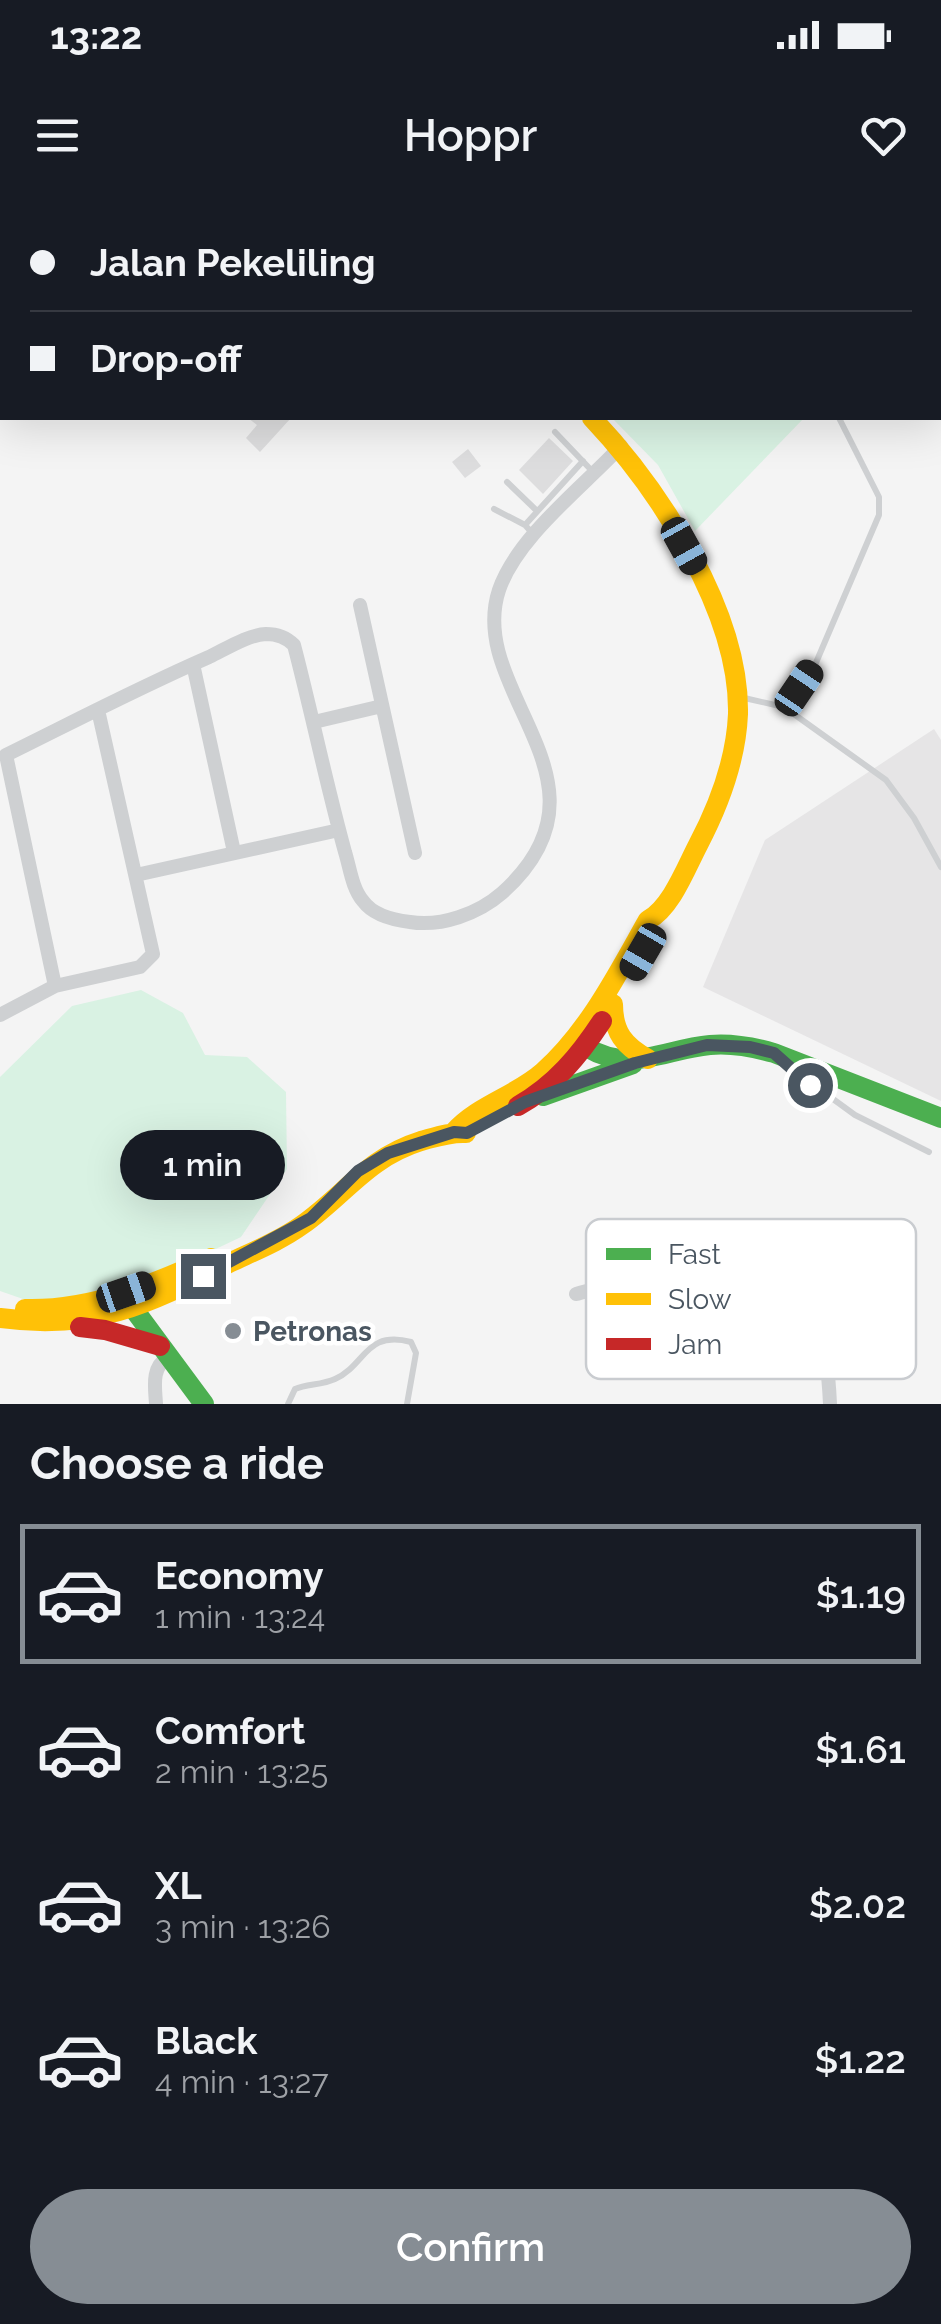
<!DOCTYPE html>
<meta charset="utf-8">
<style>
body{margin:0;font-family:Raleway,sans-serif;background:#242831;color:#f1f3f6;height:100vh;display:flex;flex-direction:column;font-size:38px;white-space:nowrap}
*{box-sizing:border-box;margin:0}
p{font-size:32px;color:#9ea1a6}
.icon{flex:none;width:55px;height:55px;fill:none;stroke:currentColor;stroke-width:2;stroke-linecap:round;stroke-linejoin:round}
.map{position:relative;height:1204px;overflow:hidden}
.drawer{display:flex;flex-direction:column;background:#171b24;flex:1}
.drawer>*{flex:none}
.guide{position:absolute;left:0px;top:0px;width:942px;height:220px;box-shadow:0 10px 40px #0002;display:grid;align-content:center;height:220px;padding:0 30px;background:#171b24}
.end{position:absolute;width:45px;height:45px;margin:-22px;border:12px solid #4a5661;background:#fff;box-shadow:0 0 0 5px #fff}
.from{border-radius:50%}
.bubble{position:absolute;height:70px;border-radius:35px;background:#171b24;box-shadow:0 10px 40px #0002;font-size:32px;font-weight:600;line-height:70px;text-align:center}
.car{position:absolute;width:30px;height:60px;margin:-30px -15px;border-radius:12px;box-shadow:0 0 8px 2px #0007;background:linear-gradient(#222 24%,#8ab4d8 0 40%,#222 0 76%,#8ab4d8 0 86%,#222 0)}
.guide b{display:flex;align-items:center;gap:35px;height:95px;font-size:38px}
.guide b+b{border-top:2px solid #363941}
.guide i{width:25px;height:25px;background:#f1f3f6}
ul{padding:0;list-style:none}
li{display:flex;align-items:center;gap:30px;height:140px;margin:0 20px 15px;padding:0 10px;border:5px solid transparent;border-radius:0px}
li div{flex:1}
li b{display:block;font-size:38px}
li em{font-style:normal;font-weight:600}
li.selected{border-color:#868d94}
li>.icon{width:90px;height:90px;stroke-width:1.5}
h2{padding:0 30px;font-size:45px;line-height:120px}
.action{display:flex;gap:20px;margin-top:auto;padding:20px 30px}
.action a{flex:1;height:115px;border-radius:60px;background:#868d94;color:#fff;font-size:40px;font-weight:600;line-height:115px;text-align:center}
.status{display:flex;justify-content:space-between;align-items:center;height:70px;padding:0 50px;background:#171b24;direction:ltr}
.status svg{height:28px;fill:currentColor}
header{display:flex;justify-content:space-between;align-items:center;height:130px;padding:0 30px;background:#171b24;font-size:45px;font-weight:600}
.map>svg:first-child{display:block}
.education{fill:#e6e5e6}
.green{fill:#d9f2e3}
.building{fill:#ddddde}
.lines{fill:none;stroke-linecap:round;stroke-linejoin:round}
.lane{stroke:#ced0d2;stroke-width:6}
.street{stroke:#ced0d2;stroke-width:14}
.fast{stroke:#4caf50;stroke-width:20}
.slow{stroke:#ffc107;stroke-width:20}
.jam{stroke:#c62828;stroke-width:20}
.route{stroke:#4a5661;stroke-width:12}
.poi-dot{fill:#868d94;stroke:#fff;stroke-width:4}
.labels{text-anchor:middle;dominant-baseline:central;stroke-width:9;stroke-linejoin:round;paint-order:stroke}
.poi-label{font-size:28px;font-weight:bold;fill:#4a5661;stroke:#fff;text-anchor:start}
.key{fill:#fff;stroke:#c9ccd0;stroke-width:2.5}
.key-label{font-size:28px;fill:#4a5661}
</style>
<div class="status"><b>13:22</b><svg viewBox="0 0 49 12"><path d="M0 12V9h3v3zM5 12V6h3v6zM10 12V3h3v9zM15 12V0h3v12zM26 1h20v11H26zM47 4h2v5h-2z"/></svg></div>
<header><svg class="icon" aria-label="menu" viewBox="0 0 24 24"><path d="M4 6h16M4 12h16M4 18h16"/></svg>Hoppr<svg class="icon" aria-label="heart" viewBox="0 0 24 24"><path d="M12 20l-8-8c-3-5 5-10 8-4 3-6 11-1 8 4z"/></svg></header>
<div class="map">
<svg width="941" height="1204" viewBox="0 0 941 1204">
<rect width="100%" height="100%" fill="#f4f4f4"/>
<path class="education" d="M934,529L941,540V901L703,787L765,640Z"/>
<path class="green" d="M608,0H905L907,2H605Z
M612,218H804L695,331L658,265Z
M141,790L183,813L205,855L247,857L286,892L287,969L241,1037L161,1075L46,1107L0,1091V877L72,806Z"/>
<path class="building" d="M248,218H291L260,252L246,238L257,225Z
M549,238L573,261L543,294L519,270Z
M468,249L481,266L465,278L452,262Z"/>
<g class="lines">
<path class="lane" d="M832,2L833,0
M555,232L594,273
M507,282L537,311
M494,309L525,325
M533,334L525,325L583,261
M740,497L784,507L886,580L914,618L941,667
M784,507L815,465L879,315V297L839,218
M785,864L855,915L929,952
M288,1204L295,1189C307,1184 322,1185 335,1179C366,1165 365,1130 411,1142L416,1153L407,1204"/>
<path class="street" d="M360,405L415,653
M193,464L234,652
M98,510L153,754L140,767L55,786L6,555C73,522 140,487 209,457C226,449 247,435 266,434C277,434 287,438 294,445C312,514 326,583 345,652C350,668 352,688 363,701C373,715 393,720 410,722C441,727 478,714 502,693C626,582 465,493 499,390C517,337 583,287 621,246
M314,522L382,506
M136,675L339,630
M0,815L55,786
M576,1094C606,1086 637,1077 668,1074C704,1070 792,1079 813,1112C825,1132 829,1181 830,1204
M156,1204C155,1186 151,1168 168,1157"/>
<path class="fast" d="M586,847C631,874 664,849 710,845C732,843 753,847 774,853L941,918
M543,896L633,864
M125,1104L133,1108L204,1204"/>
<path class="slow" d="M613,804C613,832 624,846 648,859
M454,932C478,905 516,896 543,872C589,831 618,773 648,720C671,708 686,668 698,645C719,605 736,560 738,514C740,412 659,289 592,218
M25,1109C92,1111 151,1085 211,1058
M0,1118C94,1131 146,1105 227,1064C252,1052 280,1041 302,1025C346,994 367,958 421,941C436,937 450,932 466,933"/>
<path class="jam" d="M324,0L327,2
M518,906C555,885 579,856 602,821
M80,1127L105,1130L160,1146"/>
</g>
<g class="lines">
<path class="route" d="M203,1076L311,1018L358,971L388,953L454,932L467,933L525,902L635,863L707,845L750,847L774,853L810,885"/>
</g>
<circle class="poi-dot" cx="233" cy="1131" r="10"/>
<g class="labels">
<g class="poi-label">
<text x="253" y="1131">Petronas</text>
</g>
</g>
<rect x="586" y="1019" width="330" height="160" rx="15" class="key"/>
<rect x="606" y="1048" width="45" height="12" fill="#4caf50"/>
<rect x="606" y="1093" width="45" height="12" fill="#ffc107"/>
<rect x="606" y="1138" width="45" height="12" fill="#c62828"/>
<g class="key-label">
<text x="668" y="1064">Fast</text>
<text x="668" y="1109">Slow</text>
<text x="668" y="1154">Jam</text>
</g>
</svg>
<i class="end from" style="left:810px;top:885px"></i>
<i class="end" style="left:203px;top:1076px"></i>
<div class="bubble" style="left:120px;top:930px;width:165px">1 min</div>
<i class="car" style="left:684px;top:346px;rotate:151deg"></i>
<i class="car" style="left:799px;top:488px;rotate:34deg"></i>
<i class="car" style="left:643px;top:752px;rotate:210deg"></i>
<i class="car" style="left:126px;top:1092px;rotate:71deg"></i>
<div class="guide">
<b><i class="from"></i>Jalan Pekeliling</b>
<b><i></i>Drop-off</b>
</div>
</div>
<section class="drawer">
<h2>Choose a ride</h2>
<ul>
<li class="selected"><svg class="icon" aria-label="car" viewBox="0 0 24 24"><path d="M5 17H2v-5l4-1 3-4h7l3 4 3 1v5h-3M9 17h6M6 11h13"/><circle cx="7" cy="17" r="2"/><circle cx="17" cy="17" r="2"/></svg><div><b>Economy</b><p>1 min · 13:24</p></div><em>$1.19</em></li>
<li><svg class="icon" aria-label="car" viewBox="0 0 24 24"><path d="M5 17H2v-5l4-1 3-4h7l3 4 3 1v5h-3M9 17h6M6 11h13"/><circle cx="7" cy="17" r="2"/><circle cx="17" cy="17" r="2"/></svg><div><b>Comfort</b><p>2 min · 13:25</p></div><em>$1.61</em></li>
<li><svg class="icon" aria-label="car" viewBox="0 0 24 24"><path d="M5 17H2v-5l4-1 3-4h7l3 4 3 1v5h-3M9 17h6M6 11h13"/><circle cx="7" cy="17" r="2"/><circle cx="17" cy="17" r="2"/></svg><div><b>XL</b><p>3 min · 13:26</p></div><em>$2.02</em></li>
<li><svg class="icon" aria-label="car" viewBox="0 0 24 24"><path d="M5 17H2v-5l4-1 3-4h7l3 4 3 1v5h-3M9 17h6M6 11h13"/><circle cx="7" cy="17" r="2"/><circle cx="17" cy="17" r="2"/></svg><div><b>Black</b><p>4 min · 13:27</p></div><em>$1.22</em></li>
</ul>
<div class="action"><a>Confirm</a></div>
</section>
